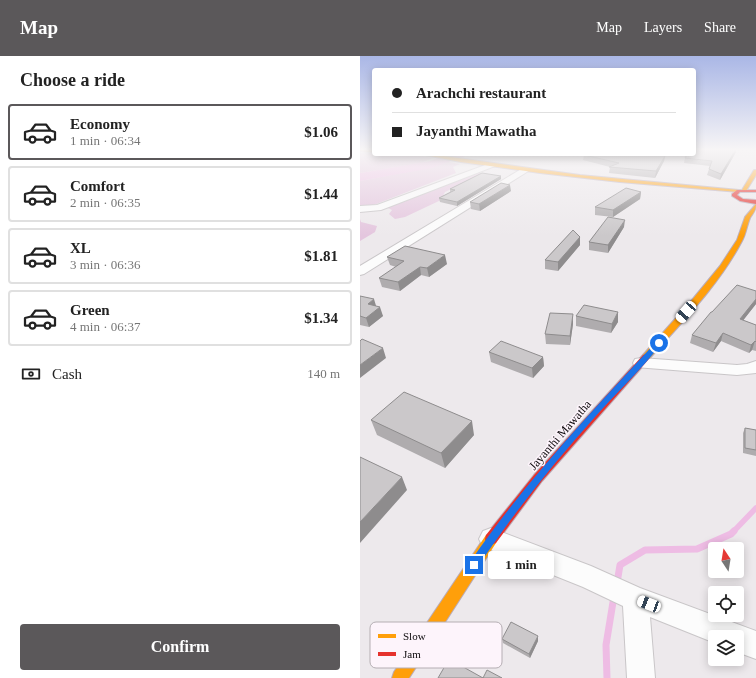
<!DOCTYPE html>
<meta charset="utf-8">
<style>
body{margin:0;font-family:Georgia,serif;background:#f6f6f6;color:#222;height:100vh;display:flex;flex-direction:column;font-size:15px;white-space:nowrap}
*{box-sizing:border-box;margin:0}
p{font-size:13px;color:#767676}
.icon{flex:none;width:22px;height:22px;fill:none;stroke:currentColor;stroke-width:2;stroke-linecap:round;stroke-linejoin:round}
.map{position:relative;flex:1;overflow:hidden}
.sheet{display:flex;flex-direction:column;background:#fff;width:360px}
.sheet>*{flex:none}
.banner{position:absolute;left:12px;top:12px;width:324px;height:88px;border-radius:4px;box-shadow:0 2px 10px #0003;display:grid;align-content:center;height:88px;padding:0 20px;background:#fff}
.needle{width:26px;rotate:348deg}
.buttons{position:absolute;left:348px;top:486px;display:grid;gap:8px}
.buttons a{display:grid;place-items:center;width:36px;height:36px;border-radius:4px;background:#fff;box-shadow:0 2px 10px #0003;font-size:20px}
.end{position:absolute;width:18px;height:18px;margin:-9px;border:5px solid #1a73e8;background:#fff;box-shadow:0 0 0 2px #fff}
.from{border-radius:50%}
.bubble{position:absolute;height:28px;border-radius:4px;background:#fff;box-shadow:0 2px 10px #0003;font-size:13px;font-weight:600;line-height:28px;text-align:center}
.car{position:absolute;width:12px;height:24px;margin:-12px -6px;border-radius:5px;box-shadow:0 0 3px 1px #0007;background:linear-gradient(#fff 24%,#345 0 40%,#fff 0 76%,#345 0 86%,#fff 0)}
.banner b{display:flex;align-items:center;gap:14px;height:38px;font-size:15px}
.banner b+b{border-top:1px solid #e0e0e0}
.banner i{width:10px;height:10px;background:#222}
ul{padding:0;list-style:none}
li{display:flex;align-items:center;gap:12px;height:56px;margin:0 8px 6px;padding:0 12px;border:2px solid #e0e0e0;border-radius:4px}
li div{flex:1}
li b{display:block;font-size:15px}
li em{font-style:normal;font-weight:600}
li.active{border-color:#5b585a}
li>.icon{width:36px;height:36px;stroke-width:1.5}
h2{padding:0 20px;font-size:18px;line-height:48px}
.pay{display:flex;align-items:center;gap:10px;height:44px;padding:0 20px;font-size:15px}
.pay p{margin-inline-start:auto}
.primary-button{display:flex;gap:8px;margin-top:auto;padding:8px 20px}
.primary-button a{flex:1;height:46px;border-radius:4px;background:#5b585a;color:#fff;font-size:16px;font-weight:600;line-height:46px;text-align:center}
header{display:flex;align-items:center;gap:24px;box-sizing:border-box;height:56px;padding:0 20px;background:#5b585a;color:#fff}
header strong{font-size:19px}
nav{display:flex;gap:22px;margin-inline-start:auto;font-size:14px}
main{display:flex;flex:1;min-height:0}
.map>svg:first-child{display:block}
.green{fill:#e4c6de}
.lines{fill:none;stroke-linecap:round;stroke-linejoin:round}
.stream-far1{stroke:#eebce4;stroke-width:5.5}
.stream{stroke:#eebce4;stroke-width:7}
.river{fill:#eebce4;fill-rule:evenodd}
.street-casing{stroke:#c9c6c8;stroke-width:2}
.slow-casing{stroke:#baacb8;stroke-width:2}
.jam-casing{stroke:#baacb8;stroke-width:2}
.street{fill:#fcfcfc;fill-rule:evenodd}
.slow{fill:#ff9f0a;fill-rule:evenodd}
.jam{fill:#e5322d;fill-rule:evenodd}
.wall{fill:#afacae}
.shaded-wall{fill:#8e8c8d}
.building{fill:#cbc8ca;stroke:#8e8c8d}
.route{fill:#1a73e8}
.labels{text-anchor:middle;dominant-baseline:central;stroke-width:3;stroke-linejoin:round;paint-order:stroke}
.near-street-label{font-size:12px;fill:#0d0a0c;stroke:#fdf4fb}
.key{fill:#fdf4fb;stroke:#b5aeb3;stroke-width:1}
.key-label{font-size:11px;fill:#0d0a0c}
</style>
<header>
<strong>Map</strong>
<nav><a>Map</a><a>Layers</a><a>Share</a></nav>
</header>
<main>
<section class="sheet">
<h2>Choose a ride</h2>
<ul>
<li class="active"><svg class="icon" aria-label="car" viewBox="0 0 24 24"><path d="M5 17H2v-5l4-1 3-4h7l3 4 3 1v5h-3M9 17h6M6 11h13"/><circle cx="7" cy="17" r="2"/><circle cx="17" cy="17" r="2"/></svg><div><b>Economy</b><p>1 min · 06:34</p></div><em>$1.06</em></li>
<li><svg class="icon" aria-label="car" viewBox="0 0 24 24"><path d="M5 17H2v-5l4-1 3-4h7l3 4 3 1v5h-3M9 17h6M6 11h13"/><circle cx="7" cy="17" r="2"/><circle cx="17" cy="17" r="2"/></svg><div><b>Comfort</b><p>2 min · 06:35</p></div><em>$1.44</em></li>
<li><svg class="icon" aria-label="car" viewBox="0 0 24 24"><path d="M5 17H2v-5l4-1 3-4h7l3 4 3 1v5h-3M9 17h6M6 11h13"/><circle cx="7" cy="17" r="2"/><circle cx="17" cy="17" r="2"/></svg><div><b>XL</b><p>3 min · 06:36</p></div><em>$1.81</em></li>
<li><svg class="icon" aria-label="car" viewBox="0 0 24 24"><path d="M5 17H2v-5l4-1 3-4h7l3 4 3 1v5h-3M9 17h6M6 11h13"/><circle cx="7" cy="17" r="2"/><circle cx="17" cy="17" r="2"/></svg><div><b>Green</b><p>4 min · 06:37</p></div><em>$1.34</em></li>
</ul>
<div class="pay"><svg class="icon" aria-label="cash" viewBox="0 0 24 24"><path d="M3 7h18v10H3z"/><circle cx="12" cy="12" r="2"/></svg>Cash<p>140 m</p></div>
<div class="primary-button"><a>Confirm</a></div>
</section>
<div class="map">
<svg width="396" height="622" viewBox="0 0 396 622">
<rect width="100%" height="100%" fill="#ede9ec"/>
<path class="green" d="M0,97L45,98L73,102L61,107L0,117Z
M88,106L100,108L93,111L96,117L11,150H0V125L67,112Z
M119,117L123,118L85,136L81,144L45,161L35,163L29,158L32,154L28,152V149L114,118Z
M0,163L1,166L17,170L15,176L0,185Z"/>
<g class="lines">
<path class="stream-far1" d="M373,476L396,452"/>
<path class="stream" d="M257,527L260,509L285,494L337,493L371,478L374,475
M247,622L246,589L254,540"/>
<path class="river" d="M89,98H107L105,100L72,112L0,125V117L70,105Z"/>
<g class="street-casing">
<path id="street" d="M128,108H134L135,110L21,154L0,156V150L17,149Z
M163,112H169L170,114L4,218L0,219V210Z
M281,302L377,309L387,308L396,305V317L377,319L275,311L273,307L275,303Z
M131,472L231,510L280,532L396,575V603L377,596V581H355V587L290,561L295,622H267L263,550L223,531L123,491L119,483L123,475Z"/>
</g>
<g class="slow-casing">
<path id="slow" d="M0,93L14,94V96L0,95Z
M60,98H70L220,119L379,134L381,135L379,136L260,126L180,117L101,106Z
M394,114H396V119L386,135H382V134Z
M396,148C396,155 393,157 390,162C387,169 386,178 382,185C359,229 322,266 289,303H283L282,301L283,299L332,244L360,210L377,184L385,161Z
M131,477L136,479L137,483L136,487L49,622H32L34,616L126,479Z"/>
</g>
<g class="jam-casing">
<path id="jam" d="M377,134H396V136H380L377,139L383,143L396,144V148L380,145L372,140V138Z
M286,298L289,299L290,301L289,303L182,425L136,487L131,489L126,487L125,483L126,479L174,419L283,299Z"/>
</g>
<use href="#street" class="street"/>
<use href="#slow" class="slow"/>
<use href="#jam" class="jam"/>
</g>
<path class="wall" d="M376,96L360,124L347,119L350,110L324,107L325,102Z
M224,99L305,100L304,105L295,122L249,117L250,111L223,104Z
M141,120V123L97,150L80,146L79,142L90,136V133Z
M151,135L120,155L111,153L110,146Z
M281,136L280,143L253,161L235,159V151Z
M264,171L248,197L229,194V186Z
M220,181V189L198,215L185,213V204Z
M27,201L87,208L69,221L61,219L40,235L22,231L19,222L36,211L30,209Z
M0,240L16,250L23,260L9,271L0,269Z
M396,248L383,264L396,269V295L392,294L389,297L361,285L353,296L330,287L332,279L352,256Z
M258,256V266L251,277L216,270V260Z
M213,268L210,289L186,288L185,278Z
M129,296L183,301L184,310L173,322L131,306Z
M11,364L114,379L85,412L17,379Z
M385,372L396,374V400L383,397V377Z
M142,583L178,585L170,602L143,587Z"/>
<path class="shaded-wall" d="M376,93V96L360,124L361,118Z
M305,100L304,105L295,122L296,115Z
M141,120V123L97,150V146Z
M150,129L151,135L120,155L119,148Z
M281,136L280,143L253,161V154Z
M265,164L264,171L248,197V189Z
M220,181V189L198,215V206Z
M85,199L87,208L69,221L67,212Z
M60,211L61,219L40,235L38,226Z
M14,243L17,253L8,248Z
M396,243V248L378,271L380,263Z
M20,251L23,260L9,271L6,262Z
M258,256V266L251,277L252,268Z
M213,258V268L210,289V280Z
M363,277L361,285L353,296L356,287Z
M395,285L392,294L389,297L391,289Z
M23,292L26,302L0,322V309Z
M183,301L184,310L173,322L172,312Z
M112,365L114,379L85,412L81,397Z
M42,421L47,434L0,487V466Z
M178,580V585L170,602L169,598Z"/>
<path class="building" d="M334,93H376L361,118L349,113L352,105L325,102L327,98H334Z
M225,98H295L305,100L296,115L249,111L259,107L224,99Z
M122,117L141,120L97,146L79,142L95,134L90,133Z
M141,127L150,129L119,148L110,146Z
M266,132L281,136L253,154L235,151Z
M248,161L265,164L248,189L229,186Z
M213,174L220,181L198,206L185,204Z
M45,190L85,199L67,212L60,211L38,226L19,222L44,205L27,201Z
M377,229L396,235V243L380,263L396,269V286L395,285L391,289L363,277L356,287L332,279L351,256H352Z
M0,240L14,243L8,248L20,251L6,262L0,260Z
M224,249L258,256L252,268L216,260Z
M190,257L213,258L210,280L185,278Z
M2,283L23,292L0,309V285Z
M141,285L183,301L172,312L129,296Z
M44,336L112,365L81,397L11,364Z
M385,372L396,374V394L385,392Z
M0,401L42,421L0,466Z
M151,566L178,580L169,598L142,583Z
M89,603L123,622H78Z
M127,614L142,622H123Z"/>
<linearGradient id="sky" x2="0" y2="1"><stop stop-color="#aab7e6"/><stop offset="0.52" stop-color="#f7f5f6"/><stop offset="1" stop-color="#f7f5f6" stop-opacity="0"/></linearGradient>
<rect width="396" height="180" fill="url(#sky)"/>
<path class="route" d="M297,285L302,287C282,313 257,336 235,361C192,409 152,459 117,512L114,514L110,512L109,509L110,506C165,426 231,356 297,285Z"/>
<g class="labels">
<g class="near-street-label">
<text transform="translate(200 379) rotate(-49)">Jayanthi Mawatha</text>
</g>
</g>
<rect x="10" y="566" width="132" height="46" rx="6" class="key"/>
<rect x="18" y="578" width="18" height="4" fill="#ff9f0a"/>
<rect x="18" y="596" width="18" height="4" fill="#e5322d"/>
<g class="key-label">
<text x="43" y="584">Slow</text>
<text x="43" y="602">Jam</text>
</g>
</svg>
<div class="buttons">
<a><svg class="needle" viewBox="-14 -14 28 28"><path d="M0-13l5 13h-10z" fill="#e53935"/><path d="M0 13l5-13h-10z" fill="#767676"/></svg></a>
<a><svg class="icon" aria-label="locate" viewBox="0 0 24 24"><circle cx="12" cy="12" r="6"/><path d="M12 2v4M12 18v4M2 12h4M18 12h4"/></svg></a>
<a><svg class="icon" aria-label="layers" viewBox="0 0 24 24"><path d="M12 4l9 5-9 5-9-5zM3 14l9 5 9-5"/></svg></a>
</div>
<i class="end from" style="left:299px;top:287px"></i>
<i class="end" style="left:114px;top:509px"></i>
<div class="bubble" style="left:128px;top:495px;width:66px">1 min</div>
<i class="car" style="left:326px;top:256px;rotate:221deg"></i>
<i class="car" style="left:289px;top:548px;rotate:291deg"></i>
<div class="banner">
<b><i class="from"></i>Arachchi restaurant</b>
<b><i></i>Jayanthi Mawatha</b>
</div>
</div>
</main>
